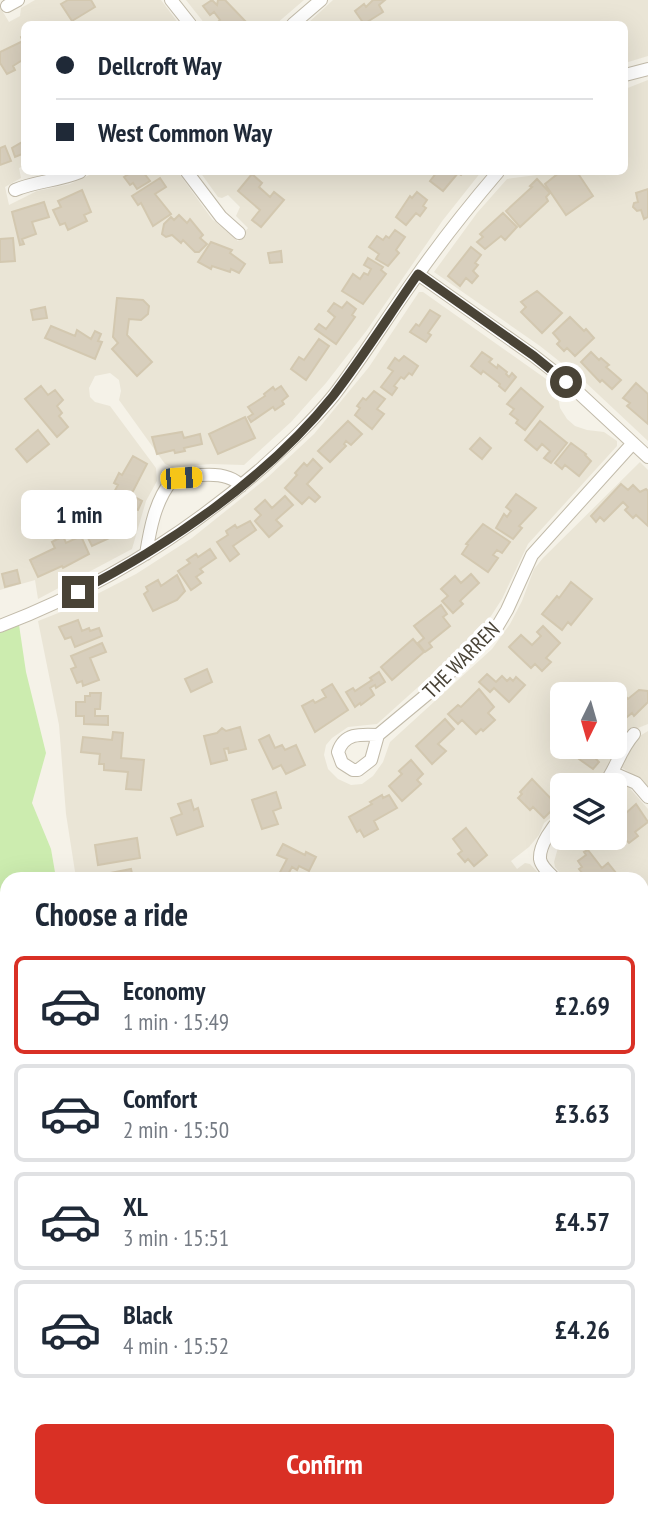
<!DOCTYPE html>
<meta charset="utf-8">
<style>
body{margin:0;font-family:"PT Sans Narrow",sans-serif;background:#f6f6f7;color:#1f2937;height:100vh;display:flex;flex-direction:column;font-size:26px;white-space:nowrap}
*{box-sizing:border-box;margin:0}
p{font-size:23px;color:#747a83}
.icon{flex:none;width:38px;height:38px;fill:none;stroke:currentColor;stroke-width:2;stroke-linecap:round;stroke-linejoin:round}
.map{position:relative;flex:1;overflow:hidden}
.drawer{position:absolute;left:0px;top:872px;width:649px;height:646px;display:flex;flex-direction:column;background:#fff;border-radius:21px 21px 0 0;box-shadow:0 7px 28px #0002}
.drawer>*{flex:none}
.banner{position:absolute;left:21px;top:21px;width:607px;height:154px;border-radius:10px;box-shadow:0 7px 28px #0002;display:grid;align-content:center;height:154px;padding:0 35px;background:#fff}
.needle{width:46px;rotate:185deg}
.fabs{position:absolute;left:550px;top:682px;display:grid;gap:14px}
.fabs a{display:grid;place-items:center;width:77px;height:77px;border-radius:10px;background:#fff;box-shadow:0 7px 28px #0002;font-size:35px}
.end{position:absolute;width:32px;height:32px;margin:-16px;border:9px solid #494336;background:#fff;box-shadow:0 0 0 4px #fff}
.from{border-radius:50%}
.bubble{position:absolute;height:49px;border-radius:10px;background:#fff;box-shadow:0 7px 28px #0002;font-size:23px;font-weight:700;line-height:49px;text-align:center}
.car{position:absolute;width:21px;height:42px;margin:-21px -10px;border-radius:9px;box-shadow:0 0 5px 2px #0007;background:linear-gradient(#f5c518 24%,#345 0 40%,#f5c518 0 76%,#345 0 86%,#f5c518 0)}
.banner b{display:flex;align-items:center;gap:24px;height:66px;font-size:26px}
.banner b+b{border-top:2px solid #e0e1e3}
.banner i{width:18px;height:18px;background:#1f2937}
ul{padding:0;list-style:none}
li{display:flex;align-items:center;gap:21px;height:98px;margin:0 14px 10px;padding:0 21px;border:4px solid #e0e1e3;border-radius:10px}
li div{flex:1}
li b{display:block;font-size:26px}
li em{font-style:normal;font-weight:700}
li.selected{border-color:#d93025}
li>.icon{width:63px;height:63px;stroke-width:1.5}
h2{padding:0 35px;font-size:32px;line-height:84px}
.button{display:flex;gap:14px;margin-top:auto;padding:14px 35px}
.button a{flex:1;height:80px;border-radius:10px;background:#d93025;color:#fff;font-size:28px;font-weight:700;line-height:80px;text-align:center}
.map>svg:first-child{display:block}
.residential{fill:#eae5d6;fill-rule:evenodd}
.green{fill:#ccecaf}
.building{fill:#d8cfbd;stroke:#d3c8b0;stroke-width:2}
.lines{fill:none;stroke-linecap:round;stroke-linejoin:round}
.street-casing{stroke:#c2bbaa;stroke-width:14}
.secondary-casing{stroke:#d8cb95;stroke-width:19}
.street{stroke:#fff;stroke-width:12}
.secondary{stroke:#fff6c9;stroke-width:18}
.route{stroke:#494336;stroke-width:9}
.labels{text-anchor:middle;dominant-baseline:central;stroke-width:7;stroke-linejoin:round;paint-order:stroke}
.street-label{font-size:21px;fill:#494336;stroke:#fff}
</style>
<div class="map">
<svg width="648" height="1516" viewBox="0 0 648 1516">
<rect width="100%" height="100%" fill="#f5f2e8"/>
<path class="residential" d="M35,0H161L179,24H24V166L19,168L21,178L5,187L9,205L37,191L70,184L96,172H178L212,219L238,241L248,228L236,216L240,207L228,195L222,198L218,197L200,172H481L443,220L367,330L326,383L291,422L244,465L211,464L172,467L165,464L119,400L121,391L119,380L110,373L95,376L89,388L90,397L95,402L110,406L156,468L157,481L146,501L132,549L38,599L35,580L0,590V7L9,22L20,16L21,8Z
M186,0H304L276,24H205Z
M333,0H648V56L625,63V24H307Z
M648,80V441L583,380L540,346L434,272L477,213L507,179L536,175L541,172H625V89Z
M419,292H423L556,386L560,408L567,419L575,426L587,430L604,432L617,441V446L528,544L502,599L491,616L467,643L377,724L348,727L332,738L326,745L324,755L328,769L338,779L351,785L362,784L373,776L383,762L390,742L492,649L510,624L522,601L534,569L543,558L640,462L648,470V724L628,732L618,745L607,772L594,786H562V809L544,823L539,835L529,847L511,861L517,869L525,863L530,864L543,878H76L66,814L59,725L38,621L66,610L136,574L192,538L268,477L314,434L369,367ZM562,695H614V747H562Z
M648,731V788L643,782L621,767L633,740Z
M625,783L648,809V986L642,978V878H564L555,867L554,862L562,833V838H614V791Z
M648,1138V1232L642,1226V1148Z
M96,1510H415L410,1516H96Z"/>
<path class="green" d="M18,618L26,672L46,753L32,803L51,849L56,878H7V1510H83V1516H0V624Z"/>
<path class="building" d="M68,0H91L95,7L72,21L61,4Z
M212,0L217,5L218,0H225L248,24H218L217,23L220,20L214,12L210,15L203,6Z
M373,0H385L379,5L383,12L364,24L355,11L364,4L366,7Z
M24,35V59L13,66L15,70L7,74L0,63V52L23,41L21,37Z
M24,141V159L22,154L15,157L12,148Z
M5,146L11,161L0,165V148Z
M124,172H143L150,181L137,189L133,183L130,185L124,177L127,175Z
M437,172H464L461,175L458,173L443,191L430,181Z
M560,172H577L593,196L566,215L545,184Z
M252,174L262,183L259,187L270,197L274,192L284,200L261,227L252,220L260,210L238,191Z
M160,178L166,187L155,194L171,214L153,226L141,203L138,205L132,196Z
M537,179L550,193L546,197L548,201L520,227L506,211L532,187L530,186Z
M648,189V217L644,219L641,210L637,211L633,207L634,203L638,202L636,193Z
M82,190L91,212L84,215L87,221L68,230L65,223L60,225L53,210L61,207L58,201Z
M417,192L427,200L423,206L426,208L420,216L416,213L406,225L396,217L410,196L412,198Z
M44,202L49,217L32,222L36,234L22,239L24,244L20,245L12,212Z
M503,213L517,227L505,240L501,236L485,249L477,242L483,237L480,234Z
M179,215L187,223L190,219L203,235L200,238L207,244L199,252H195L183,240L181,243L172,235L166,237L162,234L164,224L171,217L174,220Z
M395,230L405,237L396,250L399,253L388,266L376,259L379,254L369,247L377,236L383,240L386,236L389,238Z
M13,238L15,261L0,262V239Z
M211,242L232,250L230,253L245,264L239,273L231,269L230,272L212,266L211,269L198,262Z
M471,247L481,255L475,263L478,265L473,271L478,276L472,283L466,278L460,286L448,276Z
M281,251L282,262L270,263L268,253Z
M368,258L383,267L381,270L386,274L363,304L342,291L353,274L360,279L364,273L368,275L371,269L364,265Z
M537,291L562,313L542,333L521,312L526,307L521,302Z
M117,298L143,300L149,306L148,314L141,320L129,319L127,335L152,362L137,376L112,349L118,343L113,337Z
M347,302L356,309L352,315L355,317L336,344L315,329L319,324L326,329L335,317L328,311L334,303L342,308Z
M45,307L47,318L33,320L31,310Z
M430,310L440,316L428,333L431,335L426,342L410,332L416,324L419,326Z
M570,317L584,331L586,329L594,338L575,356L567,348L564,351L557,344L560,341L553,333Z
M51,326L75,336L77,330L91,339L95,331L101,334L98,341L102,342L95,359L45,338Z
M319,339L329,346L306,380L291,369L299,357L304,360Z
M482,352L492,359L489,362L497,368L498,365L507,372L506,374L509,377L512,373L516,377L505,391L499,386L500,384L483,371L481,374L471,366Z
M591,352L599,360L601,358L609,365L606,367L621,380L612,389L602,380L600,382L581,362Z
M404,356L418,366L412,375L409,373L404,379L401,377L394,386L397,388L392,395L381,387L393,371L388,368L395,358L399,361Z
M636,383L648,394V424L627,406L630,403L623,398Z
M41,386L48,395L55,390L63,400L57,406L62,413L59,416L68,427L57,437L25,399Z
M281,386L288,396L282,401L284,404L275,410L273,407L251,422L248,417L253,414L248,407L265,396L264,394L273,387L275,390Z
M521,388L543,407L525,430L516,423L518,420L510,414L514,409L507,404Z
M374,391L385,399L377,409L384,414L372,429L355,415L360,408L357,406L363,398L366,400Z
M245,417L255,438L218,454L209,434Z
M348,421L362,434L351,445L346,441L344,444L346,446L330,462L318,451Z
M540,421L567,443L551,463L544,458L550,451L542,444L537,450L525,440Z
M38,430L49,444L27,462L16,449Z
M182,432L184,438L200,434L202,444L184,448L185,451L175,453L174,450L157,454L152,437Z
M480,438L491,448L482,459L470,449Z
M571,443L586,454L585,455L591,461L579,476L565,465L562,469L555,463Z
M133,456L147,464L131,495L142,501L138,510L123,503L125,498L114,492L118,485L114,483L119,473L122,475Z
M313,459L322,468L307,484L320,497L315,502L309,497L302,504L285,488L297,475L295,473L304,463L307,466Z
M621,484L628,490L633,485L640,492L646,489L648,491V526L636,515L633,518L625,510L628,507L623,502L604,521L600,517L596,522L591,516Z
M516,494L536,508L519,526L522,528L513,539L496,528L504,514L507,517L511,511L506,507Z
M285,496L293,505L276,520L282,526L269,537L255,521L261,515L255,509L265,500L272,508Z
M120,504L128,520L119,525L121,529L115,532L116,535L92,546L80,522L91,517L93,520L111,511L110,508Z
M250,521L256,530L233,546L239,554L230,561L217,542L228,535L226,531L235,525L237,528Z
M483,524L510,542L502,553L497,550L493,555L498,558L488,572L462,554L468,545L466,544Z
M63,536L66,543L81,536L89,554L63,568L62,566L38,577L30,560L55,548L52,542Z
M210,549L216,558L200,569L203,572L196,577L201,583L191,590L178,571L190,563L187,560L196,554L198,557Z
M17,570L20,583L5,587L2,574Z
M471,574L479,583L460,601L463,604L453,613L442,601L448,596L441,589L455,576L461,583Z
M177,575L185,591L177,600L153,611L144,594L148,591L146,587L158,580L161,586Z
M571,582L592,599L571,625L568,622L562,630L542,614L557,596L559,598Z
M441,605L447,614L443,617L450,626L429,643L432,647L425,652L418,643L424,638L414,626Z
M78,620L82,631L89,628L90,631L99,628L102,636L75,647L71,637L65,639L59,627Z
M543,626L560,643L546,658L551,662L542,671L535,664L531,668L509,647L521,635L532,645L541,636L537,632Z
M413,639L424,652L392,680L381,667Z
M102,643L106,652L90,658L99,680L83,686L82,681L77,683L71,669L76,667L71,656Z
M207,669L212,682L191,692L185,679Z
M379,672L385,682L376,688L375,685L370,688L374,695L361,705L360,703L355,707L346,692L353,688L355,691L372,680L370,678Z
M487,674L496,682L502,676L507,681L510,678L513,681L516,677L525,685L509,702L494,688L490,692L479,682Z
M332,684L348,710L315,732L302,706L313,700L315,703L326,697L322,690Z
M479,689L494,707L488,713L495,720L483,731L481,729L476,734L462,720L458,724L448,714L458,705L461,707Z
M639,690L648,691V702L634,716L632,713L622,721L614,709L626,697L628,699Z
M90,693H101L100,709H95V716H108V725L84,724V716H76V702H85V696H90Z
M445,719L454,729L438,744L446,751L432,764L416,746Z
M240,727L246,749L229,753L228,748L224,749L227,760L211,764L204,736L217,733L222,728L226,731Z
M113,732L123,733L121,758L144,760L141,790L126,789L128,772L104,770V764H99L100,754L81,752L83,737L112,740Z
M269,735L275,748L282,745L285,750L296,745L305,765L286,774L281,765L273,769L259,740Z
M610,747L605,753L602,751L596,759L599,762L593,769L579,759L586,747Z
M411,760L423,774L417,780L421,784L402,801L389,786L402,774L399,771Z
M532,779L557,805L544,818L533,807L530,810L518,798L522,794L520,792Z
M276,792L281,808L273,811L278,824L262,829L252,800Z
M382,795L383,798L389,795L397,808L374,821L378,829L364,837L360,830L357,832L349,817L372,804L370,802Z
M191,800L194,810L198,808L203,826L177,835L171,818L182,814L178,804Z
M636,804L648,822L635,832L638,836L629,843L616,829L618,828L614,824Z
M466,828L487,855L474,866L468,859L465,862L458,854L462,851L453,839Z
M137,838L140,858L98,865L95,845Z
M283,844L305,855L306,852L316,857L309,871L299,866L297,870L292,867L286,878H277L287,859L277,855Z
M588,850L602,868L608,863L620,878H591L589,876L586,878L579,869L582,867L578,861L586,855L584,852Z
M131,869L133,878H101L100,875Z
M648,1344V1372L642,1368V1347L645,1349Z"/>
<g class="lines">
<g class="street-casing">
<path id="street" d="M171,0L190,24
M7,6L18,0
M293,24L321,0
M625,75L648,69
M187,172L221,217L239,233
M15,190C36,181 59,181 80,172
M418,274L534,356L566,381L648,457
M146,554C150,529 155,501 172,480C192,475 227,469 241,486
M0,626C97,589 185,535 263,467C288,444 313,421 334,395C363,357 388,316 416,277C442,240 469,206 498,172
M378,735C360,734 344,733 338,752L342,763L353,770H358L371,760L378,735L431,691L497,627L507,610L532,555L633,443
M613,773L636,783L648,797
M603,786C617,768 619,751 634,734
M554,878C549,873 541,866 540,859C539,845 553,826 562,817
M642,990L648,997
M642,1331L648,1326
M642,1391H648
M642,1434L648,1438
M421,1516L425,1510"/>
</g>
<g class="secondary-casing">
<path id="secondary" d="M642,1123L648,1110
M0,1421L7,1422"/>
</g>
<use href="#street" class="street"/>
<use href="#secondary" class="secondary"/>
</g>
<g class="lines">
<path class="route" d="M78,592C171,544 267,478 333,396C363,357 390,314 418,274L534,356L566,382"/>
</g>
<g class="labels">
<g class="street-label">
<text transform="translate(461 660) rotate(-45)">THE WARREN</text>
</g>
</g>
</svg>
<div class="fabs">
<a><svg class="needle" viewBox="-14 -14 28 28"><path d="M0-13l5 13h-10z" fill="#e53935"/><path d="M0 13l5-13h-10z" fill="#747a83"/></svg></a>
<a><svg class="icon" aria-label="layers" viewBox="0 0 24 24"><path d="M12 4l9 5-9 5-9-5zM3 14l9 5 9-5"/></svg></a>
</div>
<i class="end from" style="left:566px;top:382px"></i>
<i class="end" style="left:78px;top:592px"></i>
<div class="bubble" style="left:21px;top:490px;width:116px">1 min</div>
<i class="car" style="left:181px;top:478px;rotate:86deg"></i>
<div class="banner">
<b><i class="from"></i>Dellcroft Way</b>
<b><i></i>West Common Way</b>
</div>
<section class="drawer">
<h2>Choose a ride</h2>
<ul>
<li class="selected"><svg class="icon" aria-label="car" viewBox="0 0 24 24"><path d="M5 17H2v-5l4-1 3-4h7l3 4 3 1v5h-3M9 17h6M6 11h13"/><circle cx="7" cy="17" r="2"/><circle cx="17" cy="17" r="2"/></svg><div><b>Economy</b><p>1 min · 15:49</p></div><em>£2.69</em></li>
<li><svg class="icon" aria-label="car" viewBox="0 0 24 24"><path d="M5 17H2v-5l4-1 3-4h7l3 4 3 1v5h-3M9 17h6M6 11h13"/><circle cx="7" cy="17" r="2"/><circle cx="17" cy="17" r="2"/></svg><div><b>Comfort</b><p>2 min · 15:50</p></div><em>£3.63</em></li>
<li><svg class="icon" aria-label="car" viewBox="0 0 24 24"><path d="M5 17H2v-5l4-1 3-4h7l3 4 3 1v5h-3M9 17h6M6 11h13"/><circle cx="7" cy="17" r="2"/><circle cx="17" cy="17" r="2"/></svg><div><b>XL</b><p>3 min · 15:51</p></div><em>£4.57</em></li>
<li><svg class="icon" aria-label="car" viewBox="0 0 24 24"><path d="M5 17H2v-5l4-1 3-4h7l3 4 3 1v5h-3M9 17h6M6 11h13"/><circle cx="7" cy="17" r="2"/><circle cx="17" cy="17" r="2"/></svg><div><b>Black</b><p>4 min · 15:52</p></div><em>£4.26</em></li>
</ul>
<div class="button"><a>Confirm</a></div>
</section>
</div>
